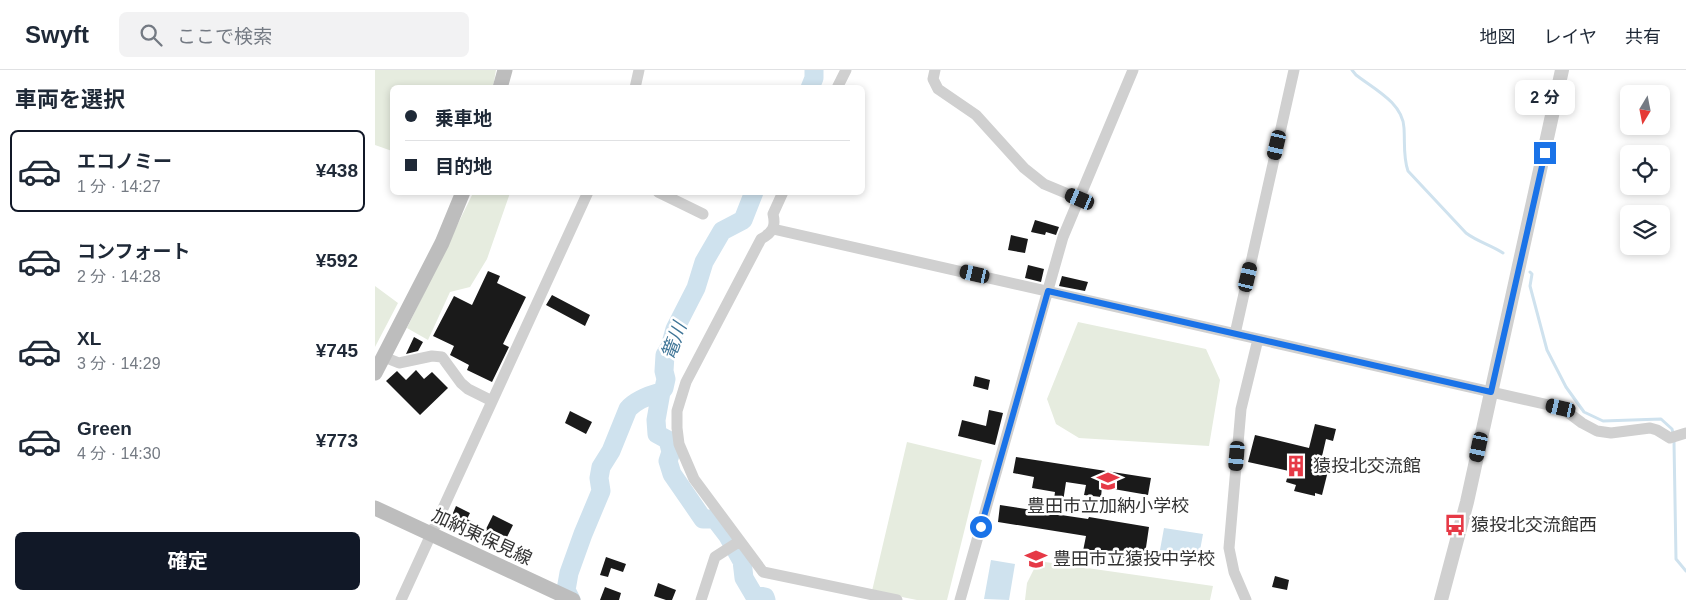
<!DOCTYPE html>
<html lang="ja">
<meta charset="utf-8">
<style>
body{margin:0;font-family:Helvetica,"Noto Sans JP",sans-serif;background:#f2f2f3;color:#1f2937;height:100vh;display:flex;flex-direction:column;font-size:19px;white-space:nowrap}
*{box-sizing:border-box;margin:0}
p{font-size:16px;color:#747a83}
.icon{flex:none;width:28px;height:28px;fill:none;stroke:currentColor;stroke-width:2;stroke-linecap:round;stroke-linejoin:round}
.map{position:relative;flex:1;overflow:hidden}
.side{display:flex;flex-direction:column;background:#fff;width:375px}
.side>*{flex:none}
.hud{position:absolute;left:15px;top:15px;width:475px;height:110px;border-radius:8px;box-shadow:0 2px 8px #0003;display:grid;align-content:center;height:110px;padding:0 15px;background:#fff}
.needle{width:32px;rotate:190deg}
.buttons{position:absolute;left:1245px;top:15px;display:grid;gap:10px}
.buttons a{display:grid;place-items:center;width:50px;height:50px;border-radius:8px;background:#fff;box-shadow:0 2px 8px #0003;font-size:25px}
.end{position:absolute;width:22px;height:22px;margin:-11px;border:6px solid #1a73e8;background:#fff;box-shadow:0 0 0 2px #fff}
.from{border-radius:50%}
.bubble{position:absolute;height:35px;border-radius:8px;background:#fff;box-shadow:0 2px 8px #0003;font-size:16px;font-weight:700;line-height:35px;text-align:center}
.car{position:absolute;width:15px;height:30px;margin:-15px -8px;border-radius:6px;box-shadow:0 0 4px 1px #0007;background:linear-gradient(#222 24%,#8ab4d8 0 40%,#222 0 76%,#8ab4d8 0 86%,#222 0)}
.hud b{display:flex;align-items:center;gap:18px;height:48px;font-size:19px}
.hud b+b{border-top:1px solid #e0e1e3}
.hud i{width:12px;height:12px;background:#1f2937}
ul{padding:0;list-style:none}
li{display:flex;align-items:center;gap:15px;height:82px;margin:0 10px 8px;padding:0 5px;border:2px solid transparent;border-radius:8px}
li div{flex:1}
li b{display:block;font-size:19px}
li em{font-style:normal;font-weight:700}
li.current{border-color:#111827}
li>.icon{width:45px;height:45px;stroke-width:1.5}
h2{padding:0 15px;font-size:22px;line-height:60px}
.action{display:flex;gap:10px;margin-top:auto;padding:10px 15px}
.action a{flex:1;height:58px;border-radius:8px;background:#111827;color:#fff;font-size:20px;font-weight:700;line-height:58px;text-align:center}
header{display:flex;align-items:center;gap:30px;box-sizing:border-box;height:70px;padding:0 25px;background:#fff;border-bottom:1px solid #e0e1e3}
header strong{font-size:24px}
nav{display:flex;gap:28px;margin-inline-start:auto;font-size:18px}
.search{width:350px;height:45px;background:#f2f2f3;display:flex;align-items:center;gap:12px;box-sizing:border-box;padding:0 18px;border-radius:8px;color:#747a83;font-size:19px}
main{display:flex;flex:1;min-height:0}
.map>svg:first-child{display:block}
.green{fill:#e6ecdf}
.water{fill:#cfe2ee}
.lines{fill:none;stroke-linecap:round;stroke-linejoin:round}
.stream{stroke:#cfe2ee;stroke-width:3}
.river{stroke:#cfe2ee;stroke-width:19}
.building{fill:#1a1a1a}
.minor{stroke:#d0d0d0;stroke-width:11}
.tertiary{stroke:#d0d0d0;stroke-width:14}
.secondary{stroke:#bdbdbd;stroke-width:15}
.route{stroke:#1a73e8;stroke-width:6}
.labels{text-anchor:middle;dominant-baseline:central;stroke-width:5;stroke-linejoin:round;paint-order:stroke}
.poi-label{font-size:18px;fill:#333;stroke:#fff;text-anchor:start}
.street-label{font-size:18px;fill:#333;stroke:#fff}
.water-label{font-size:19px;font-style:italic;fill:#3f7597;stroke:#fff}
</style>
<header>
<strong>Swyft</strong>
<div class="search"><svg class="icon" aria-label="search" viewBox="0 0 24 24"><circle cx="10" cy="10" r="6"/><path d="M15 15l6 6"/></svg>ここで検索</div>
<nav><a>地図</a><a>レイヤ</a><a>共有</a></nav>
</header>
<main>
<section class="side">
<h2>車両を選択</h2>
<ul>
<li class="current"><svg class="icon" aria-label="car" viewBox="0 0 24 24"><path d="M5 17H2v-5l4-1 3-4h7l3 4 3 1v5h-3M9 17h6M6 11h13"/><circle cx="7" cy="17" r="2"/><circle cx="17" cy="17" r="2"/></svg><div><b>エコノミー</b><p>1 分 · 14:27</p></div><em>¥438</em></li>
<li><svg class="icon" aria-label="car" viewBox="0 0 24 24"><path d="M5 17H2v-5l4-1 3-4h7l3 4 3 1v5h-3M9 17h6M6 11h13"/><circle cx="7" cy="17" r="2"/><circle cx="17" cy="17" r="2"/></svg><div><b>コンフォート</b><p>2 分 · 14:28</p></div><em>¥592</em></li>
<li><svg class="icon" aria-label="car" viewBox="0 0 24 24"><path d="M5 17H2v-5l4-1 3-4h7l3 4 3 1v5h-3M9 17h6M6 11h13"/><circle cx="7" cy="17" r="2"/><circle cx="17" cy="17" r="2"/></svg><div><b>XL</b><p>3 分 · 14:29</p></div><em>¥745</em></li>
<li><svg class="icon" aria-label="car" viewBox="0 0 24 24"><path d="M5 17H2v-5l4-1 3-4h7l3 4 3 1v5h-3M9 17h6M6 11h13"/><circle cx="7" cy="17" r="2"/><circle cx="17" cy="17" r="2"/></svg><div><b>Green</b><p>4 分 · 14:30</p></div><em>¥773</em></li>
</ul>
<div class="action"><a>確定</a></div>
</section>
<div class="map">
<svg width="1311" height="530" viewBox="0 0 1311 530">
<rect width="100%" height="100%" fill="#fff"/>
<path class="green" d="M0,0H121L118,17L18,18L17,81L0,75Z
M98,123H135L112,189L95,217L75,222L53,270L32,258Z
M0,216L23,233L0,277Z
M703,252L831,279L845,310L834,376L704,368L681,354L672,329Z
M532,372L607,390L572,530H542L497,521Z
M663,491L838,516L835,530H650L652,513Z"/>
<path class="water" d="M789,458L828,464L824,486L785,480Z
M616,490L640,494L634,530L609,529Z"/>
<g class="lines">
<path class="stream" d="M977,0L981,5C999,19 1028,33 1029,58C1030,73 1028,87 1033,101L1091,163C1103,172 1116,175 1128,183
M1155,202L1157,204L1155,216L1172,280L1191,317L1209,342L1228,351L1286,349L1297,359L1298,363
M1299,372L1301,489L1311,501"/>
<path class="river" d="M435,18L439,8V0
M379,122L368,150L347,161L329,192L321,218L300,259L295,277L290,285L289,301L291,309L289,318L286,322L281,350L282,364L293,370L296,382L293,391L297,404L328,449H340L353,466L367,491L369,508L379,525L390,527L391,530
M196,530L191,520L194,503L208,464L226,421L224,408L226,397L236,381L253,339C261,330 275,325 286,322"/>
</g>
<path class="building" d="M660,150L684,157L681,165L671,162L670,165L656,162Z
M636,165L653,169L650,183L633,180Z
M653,195L669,199L666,212L650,208Z
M113,201L125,206L122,213L151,227L128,274L134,277L117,312L92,300L94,295L75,285L79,276L58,266L79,226L97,235Z
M687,206L713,212L710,221L684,216Z
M177,225L215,245L210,256L171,235Z
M39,267L48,272L43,281L31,284Z
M41,300L49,309L57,302L73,318L45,345L11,311L22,301L31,310Z
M600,306L615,310L613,320L598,316Z
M614,340L628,343L620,375L583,366L587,350L611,356Z
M195,341L217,352L211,364L190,353Z
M940,354L961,359L958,371L951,369L945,395L954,397L947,425L940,423V426L919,421L921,415L911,412L914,401L873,392L880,365L934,378Z
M641,387L776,408L773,425L727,417L726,427L709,425L711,415L691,412L686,445L713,449L714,447L774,457L769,491L708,481L711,466L623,452L625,435L677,443L680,422L657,418L659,407L638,403Z
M81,436L95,443L92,449L111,459L118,445L138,455L132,467L127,465L121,477L99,466L101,463L75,450Z
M231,487L251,494L248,502L236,498L233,507L225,505Z
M900,506L914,510L912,520L897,517Z
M283,513L301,520L297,530H291L279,526Z
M230,517L246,523L244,530H225Z"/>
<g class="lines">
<path class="minor" d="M560,0L558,9L563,19L601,45L649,98L669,114L705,129
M260,18L264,0
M462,18L471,0
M283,122L328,144
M408,122L398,144C401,157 398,162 386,169L311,312L302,341V358L304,374L319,409L388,502L522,530
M398,159L1187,338L1207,353L1222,361L1236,363L1275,358L1282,360L1295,368L1311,363
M860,264L919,0
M9,287L24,293L57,286L67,287L86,313L93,319L117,331
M26,530L213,122
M326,530L340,487L365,471
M585,530L688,167L758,0
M871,530L859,502L854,478L866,339L883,269"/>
<path class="tertiary" d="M1066,530L1092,432L1187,0"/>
<path class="secondary" d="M125,18L130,0
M0,303L67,173L88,122
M0,438L198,530"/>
</g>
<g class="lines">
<path class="route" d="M606,457L673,221L1116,322L1170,83"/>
</g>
<defs>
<g id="building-bare" transform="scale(1.725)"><path d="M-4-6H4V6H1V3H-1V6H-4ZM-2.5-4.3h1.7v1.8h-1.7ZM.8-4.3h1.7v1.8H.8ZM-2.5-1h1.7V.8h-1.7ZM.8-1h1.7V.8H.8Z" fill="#e63946" stroke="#fff" stroke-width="2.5" paint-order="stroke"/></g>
<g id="school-bare" transform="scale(1.725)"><path d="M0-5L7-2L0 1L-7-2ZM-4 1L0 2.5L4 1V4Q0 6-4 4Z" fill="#e63946" stroke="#fff" stroke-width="2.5" paint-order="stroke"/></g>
<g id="bus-bare" transform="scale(1.725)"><path d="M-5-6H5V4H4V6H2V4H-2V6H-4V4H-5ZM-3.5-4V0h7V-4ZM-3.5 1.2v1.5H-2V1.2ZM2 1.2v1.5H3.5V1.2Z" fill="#e63946" stroke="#fff" stroke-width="2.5" paint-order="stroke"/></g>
</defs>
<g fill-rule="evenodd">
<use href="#building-bare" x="921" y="396"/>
<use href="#school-bare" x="733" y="411"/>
<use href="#bus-bare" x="1080" y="455"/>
<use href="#school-bare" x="661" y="489"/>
</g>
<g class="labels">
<g class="poi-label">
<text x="938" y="396">猿投北交流館</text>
<text x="733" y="436" text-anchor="middle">豊田市立加納小学校</text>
<text x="1096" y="455">猿投北交流館西</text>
<text x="678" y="489">豊田市立猿投中学校</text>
</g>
<g class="street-label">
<text transform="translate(107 467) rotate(25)">加納東保見線</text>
</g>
<g class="water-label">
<text transform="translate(299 271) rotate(-70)">篭川</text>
</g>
</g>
</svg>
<div class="buttons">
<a><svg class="needle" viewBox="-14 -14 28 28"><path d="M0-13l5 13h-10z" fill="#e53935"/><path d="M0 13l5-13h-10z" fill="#747a83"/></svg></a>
<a><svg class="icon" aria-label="locate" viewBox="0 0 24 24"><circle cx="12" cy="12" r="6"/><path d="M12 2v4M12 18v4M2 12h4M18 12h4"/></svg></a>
<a><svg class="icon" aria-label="layers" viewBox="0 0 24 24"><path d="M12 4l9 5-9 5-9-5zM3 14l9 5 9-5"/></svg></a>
</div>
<i class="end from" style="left:606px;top:457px"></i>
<i class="end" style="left:1170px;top:83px"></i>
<div class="bubble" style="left:1140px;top:10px;width:60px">2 分</div>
<i class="car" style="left:902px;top:75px;rotate:193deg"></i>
<i class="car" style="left:705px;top:129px;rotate:293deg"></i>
<i class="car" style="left:600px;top:204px;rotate:283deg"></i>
<i class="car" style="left:873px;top:207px;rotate:13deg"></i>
<i class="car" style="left:1186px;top:338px;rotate:283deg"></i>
<i class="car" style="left:1104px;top:377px;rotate:192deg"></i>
<i class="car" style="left:862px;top:386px;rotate:185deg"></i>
<div class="hud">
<b><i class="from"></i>乗車地</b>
<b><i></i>目的地</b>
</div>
</div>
</main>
